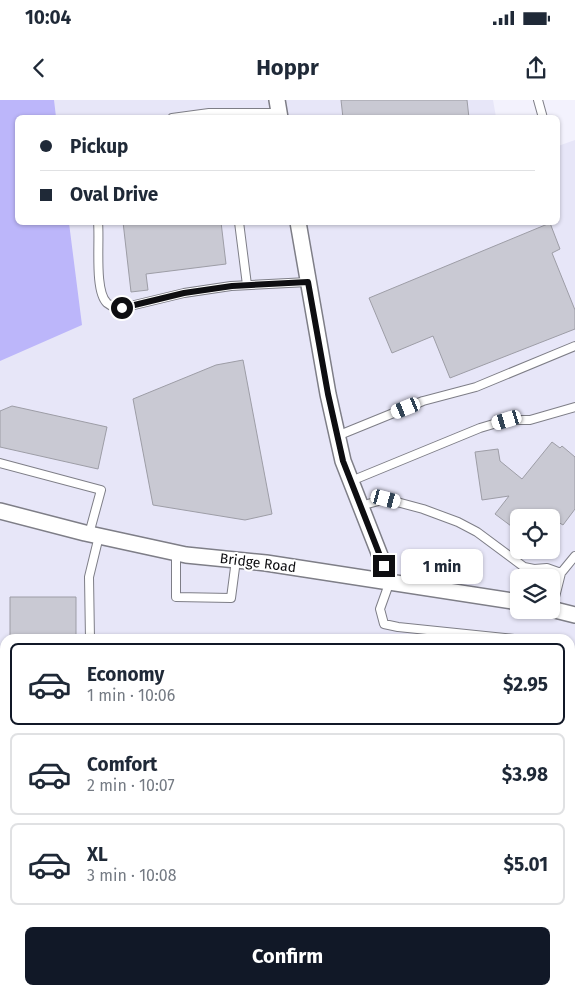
<!DOCTYPE html>
<meta charset="utf-8">
<style>
body{margin:0;font-family:"Fira Sans",sans-serif;background:#f6f6f7;color:#1f2937;height:100vh;display:flex;flex-direction:column;font-size:19px;white-space:nowrap}
*{box-sizing:border-box;margin:0}
p{font-size:16px;color:#747a83}
.icon{flex:none;width:28px;height:28px;fill:none;stroke:currentColor;stroke-width:2;stroke-linecap:round;stroke-linejoin:round}
.map{position:relative;flex:1;overflow:hidden}
.sheet{position:absolute;left:0px;top:534px;width:575px;height:361px;display:flex;flex-direction:column;background:#fff;border-radius:15px 15px 0 0;box-shadow:0 1px 4px #0004}
.sheet>*{flex:none}
.hud{position:absolute;left:15px;top:15px;width:545px;height:110px;border-radius:8px;box-shadow:0 1px 4px #0004;display:grid;align-content:center;height:110px;padding:0 25px;background:#fff}
.tools{position:absolute;left:510px;top:409px;display:grid;gap:10px}
.tools a{display:grid;place-items:center;width:50px;height:50px;border-radius:8px;background:#fff;box-shadow:0 1px 4px #0004;font-size:25px}
.end{position:absolute;width:22px;height:22px;margin:-11px;border:6px solid #0e0e11;background:#fff;box-shadow:0 0 0 2px #fff}
.from{border-radius:50%}
.bubble{position:absolute;height:35px;border-radius:8px;background:#fff;box-shadow:0 1px 4px #0004;font-size:16px;font-weight:700;line-height:35px;text-align:center}
.car{position:absolute;width:15px;height:30px;margin:-15px -8px;border-radius:6px;box-shadow:0 0 4px 1px #0007;background:linear-gradient(#fff 24%,#345 0 40%,#fff 0 76%,#345 0 86%,#fff 0)}
.hud b{display:flex;align-items:center;gap:18px;height:48px;font-size:19px}
.hud b+b{border-top:1px solid #e0e1e3}
.hud i{width:12px;height:12px;background:#1f2937}
ul{padding:9px 0 0;list-style:none}
li{display:flex;align-items:center;gap:15px;height:82px;margin:0 10px 8px;padding:0 15px;border:2px solid #e0e1e3;border-radius:8px}
li div{flex:1}
li b{display:block;font-size:19px}
li em{font-style:normal;font-weight:700}
li.active{border-color:#111827}
li>.icon{width:45px;height:45px;stroke-width:1.5}
.primary-button{display:flex;gap:10px;margin-top:auto;padding:10px 25px}
.primary-button a{flex:1;height:58px;border-radius:8px;background:#111827;color:#fff;font-size:20px;font-weight:700;line-height:58px;text-align:center}
.status{display:flex;justify-content:space-between;align-items:center;height:35px;padding:0 25px;background:#fff;direction:ltr}
.status svg{height:14px;fill:currentColor}
header{display:flex;justify-content:space-between;align-items:center;height:65px;padding:0 25px;background:#fff;font-size:22px;font-weight:700}
.map>svg:first-child{display:block}
.built{fill:#e7e6f8;fill-rule:evenodd}
.forest{fill:#bcb6fa}
.building{fill:#c9c9d3;stroke:#9d9da6}
.lines{fill:none;stroke-linecap:round;stroke-linejoin:round}
.service-casing{stroke:#7e7e87;stroke-width:10}
.minor-casing{stroke:#7e7e87;stroke-width:18}
.secondary-casing{stroke:#7e7e87;stroke-width:24}
.service{stroke:#fff;stroke-width:8}
.minor{stroke:#fff;stroke-width:15}
.secondary{stroke:#fff;stroke-width:21}
.route{stroke:#0e0e11;stroke-width:6}
.labels{text-anchor:middle;dominant-baseline:central;stroke-width:4;stroke-linejoin:round;paint-order:stroke}
.street-label{font-size:14px;fill:#0e0e11;stroke:#fff}
</style>
<div class="status"><b>10:04</b><svg viewBox="0 0 49 12"><path d="M0 12V9h3v3zM5 12V6h3v6zM10 12V3h3v9zM15 12V0h3v12zM26 1h20v11H26zM47 4h2v5h-2z"/></svg></div>
<header><svg class="icon" aria-label="back" viewBox="0 0 24 24"><path d="M15 5l-7 7 7 7"/></svg>Hoppr<svg class="icon" aria-label="share" viewBox="0 0 24 24"><path d="M12 15V3M7 8l5-5 5 5M5 13v7h14v-7"/></svg></header>
<div class="map">
<svg width="575" height="894" viewBox="0 0 575 894">
<rect width="100%" height="100%" fill="#f3f2fd"/>
<path class="built" d="M0,0H493L496,17L18,18V122H558V46L575,40V643L570,649V539H5V890H449L447,894H0ZM519,418H551V450H519ZM519,478H551V510H519Z"/>
<path class="forest" d="M0,0H54L56,17L18,18V122L69,123L82,225L0,261Z"/>
<path class="building" d="M341,0H467L469,18H343Z
M123,122H221L226,164L146,174L148,190L131,192Z
M550,123L560,149L552,153L575,210V229L450,278L433,236L392,253L369,198Z
M243,260L272,414L245,420L153,405L133,299L216,265Z
M12,306L107,327L98,369L0,347V311Z
M552,342L560,348L562,346L575,357V409L563,425L551,418H519V432L495,414L509,396L482,400L475,352L498,349L500,361L522,379Z
M10,497H76V539H10Z"/>
<g class="lines">
<g class="service-casing">
<path id="service" d="M538,0L543,18
M172,18L209,13H279
M98,122C100,141 94,191 107,203C112,207 116,208 122,208L184,193L231,186L308,182
M239,122L247,185
M337,336L423,301L476,287L575,246
M0,363L101,390L89,434
M351,381L480,328L507,320H530L575,307
M360,406L386,399L423,409L458,422L477,432L524,467L534,469L547,468L561,473
M176,453V497L231,498L236,460
M390,481L380,509L384,524L398,527L514,539
M552,509L561,473L575,456
M90,539L89,477L99,436"/>
</g>
<g class="minor-casing">
<path id="minor" d="M277,0L280,18
M298,122L328,294L343,361L390,481
M0,411L85,433L186,455L266,463L519,502
M551,509L575,515
M570,782H575"/>
</g>
<g class="secondary-casing">
<path id="secondary" d="M570,694L575,686
M465,894L466,890"/>
</g>
<use href="#service" class="service"/>
<use href="#minor" class="minor"/>
<use href="#secondary" class="secondary"/>
</g>
<g class="lines">
<path class="route" d="M122,208L184,193L232,186L308,182L328,294L343,361L384,466"/>
</g>
<g class="labels">
<g class="street-label">
<text transform="translate(258 463) rotate(7)">Bridge Road</text>
</g>
</g>
</svg>
<div class="tools">
<a><svg class="icon" aria-label="locate" viewBox="0 0 24 24"><circle cx="12" cy="12" r="6"/><path d="M12 2v4M12 18v4M2 12h4M18 12h4"/></svg></a>
<a><svg class="icon" aria-label="layers" viewBox="0 0 24 24"><path d="M12 4l9 5-9 5-9-5zM3 14l9 5 9-5"/></svg></a>
</div>
<i class="end from" style="left:122px;top:208px"></i>
<i class="end" style="left:384px;top:466px"></i>
<div class="bubble" style="left:401px;top:449px;width:82px">1 min</div>
<i class="car" style="left:406px;top:308px;rotate:248deg"></i>
<i class="car" style="left:507px;top:320px;rotate:253deg"></i>
<i class="car" style="left:386px;top:399px;rotate:105deg"></i>
<div class="hud">
<b><i class="from"></i>Pickup</b>
<b><i></i>Oval Drive</b>
</div>
<section class="sheet">
<ul>
<li class="active"><svg class="icon" aria-label="car" viewBox="0 0 24 24"><path d="M5 17H2v-5l4-1 3-4h7l3 4 3 1v5h-3M9 17h6M6 11h13"/><circle cx="7" cy="17" r="2"/><circle cx="17" cy="17" r="2"/></svg><div><b>Economy</b><p>1 min · 10:06</p></div><em>$2.95</em></li>
<li><svg class="icon" aria-label="car" viewBox="0 0 24 24"><path d="M5 17H2v-5l4-1 3-4h7l3 4 3 1v5h-3M9 17h6M6 11h13"/><circle cx="7" cy="17" r="2"/><circle cx="17" cy="17" r="2"/></svg><div><b>Comfort</b><p>2 min · 10:07</p></div><em>$3.98</em></li>
<li><svg class="icon" aria-label="car" viewBox="0 0 24 24"><path d="M5 17H2v-5l4-1 3-4h7l3 4 3 1v5h-3M9 17h6M6 11h13"/><circle cx="7" cy="17" r="2"/><circle cx="17" cy="17" r="2"/></svg><div><b>XL</b><p>3 min · 10:08</p></div><em>$5.01</em></li>
</ul>
<div class="primary-button"><a>Confirm</a></div>
</section>
</div>
